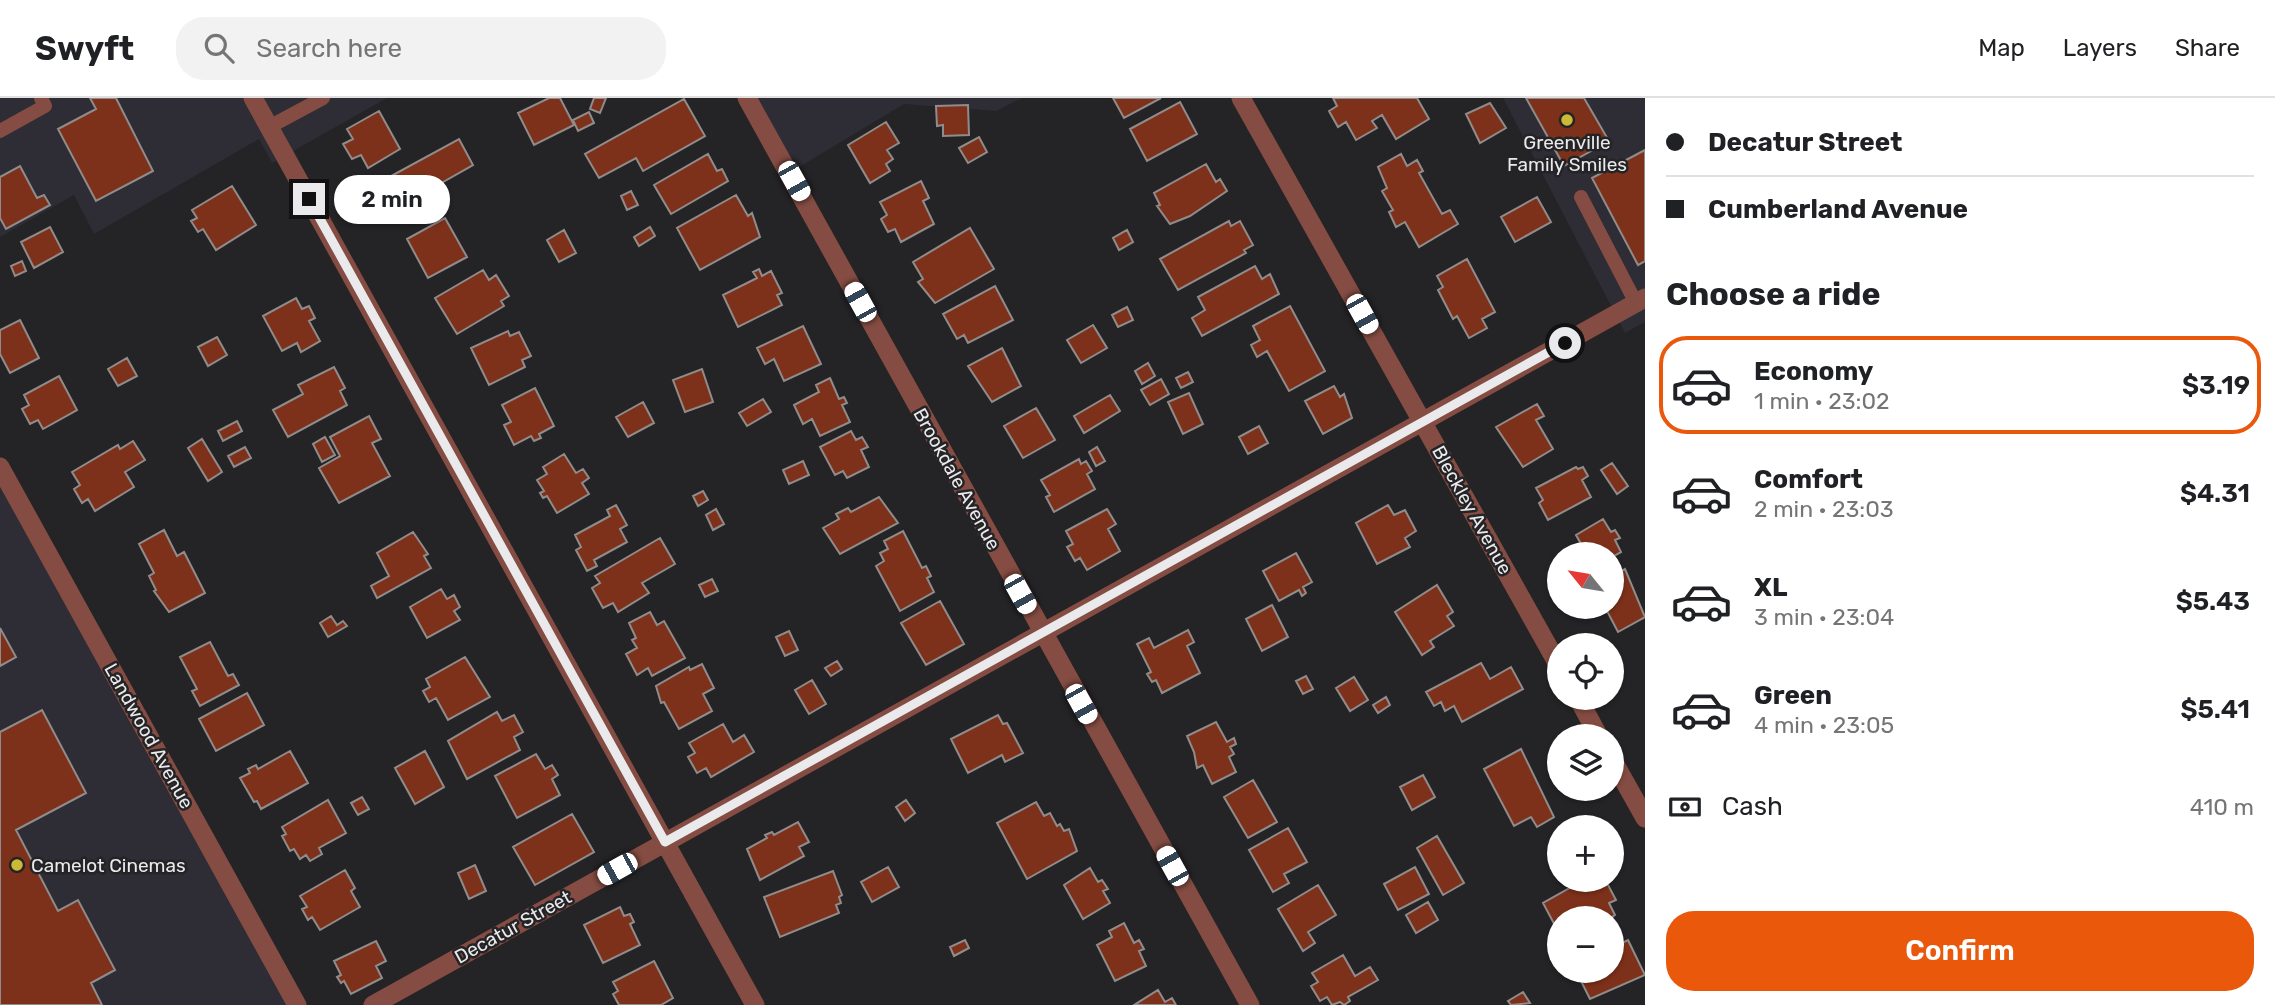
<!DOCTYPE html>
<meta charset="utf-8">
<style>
body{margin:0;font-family:Rubik,sans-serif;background:#f2f2f2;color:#202124;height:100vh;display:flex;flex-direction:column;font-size:26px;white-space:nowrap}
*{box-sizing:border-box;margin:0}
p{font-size:23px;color:#757577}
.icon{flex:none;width:38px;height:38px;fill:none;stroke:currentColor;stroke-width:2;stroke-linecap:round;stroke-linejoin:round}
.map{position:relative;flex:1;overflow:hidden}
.details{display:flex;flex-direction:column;background:#fff;width:630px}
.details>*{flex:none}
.guide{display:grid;align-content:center;height:154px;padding:0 21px;background:#fff}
.needle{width:46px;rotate:300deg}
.fabs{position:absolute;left:1547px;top:444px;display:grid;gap:14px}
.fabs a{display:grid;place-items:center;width:77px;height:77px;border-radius:50%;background:#fff;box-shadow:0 2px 5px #0004;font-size:35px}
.end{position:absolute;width:32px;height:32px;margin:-16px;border:9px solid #eaeaec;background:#111;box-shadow:0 0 0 4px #111}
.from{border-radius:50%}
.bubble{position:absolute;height:49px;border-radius:24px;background:#fff;box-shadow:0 2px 5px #0004;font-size:23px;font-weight:600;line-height:49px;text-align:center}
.car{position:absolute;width:21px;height:42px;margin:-21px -10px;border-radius:9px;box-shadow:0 0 5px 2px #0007;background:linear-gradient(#fff 24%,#345 0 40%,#fff 0 76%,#345 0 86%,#fff 0)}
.guide b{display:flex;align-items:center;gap:24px;height:66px;font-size:26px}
.guide b+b{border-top:2px solid #e0e0e0}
.guide i{width:18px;height:18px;background:#202124}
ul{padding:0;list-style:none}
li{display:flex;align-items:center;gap:21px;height:98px;margin:0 14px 10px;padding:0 7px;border:4px solid transparent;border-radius:28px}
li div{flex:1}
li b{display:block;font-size:26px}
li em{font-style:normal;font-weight:600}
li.on{border-color:#ea580c}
li>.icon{width:63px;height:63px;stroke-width:1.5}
h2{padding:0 21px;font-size:32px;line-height:84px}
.pay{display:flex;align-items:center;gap:18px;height:77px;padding:0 21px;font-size:26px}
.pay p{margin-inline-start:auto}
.button{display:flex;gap:14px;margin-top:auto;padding:14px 21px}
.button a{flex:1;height:80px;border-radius:28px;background:#ea580c;color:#fff;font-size:28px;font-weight:600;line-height:80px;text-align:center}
header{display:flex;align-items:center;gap:42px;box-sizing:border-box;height:98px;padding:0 35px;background:#fff;border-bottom:2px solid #e0e0e0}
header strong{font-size:33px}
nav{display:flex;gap:38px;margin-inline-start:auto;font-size:24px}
.search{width:490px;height:63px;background:#f2f2f2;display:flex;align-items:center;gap:18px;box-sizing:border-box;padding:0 24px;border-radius:28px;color:#757577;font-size:26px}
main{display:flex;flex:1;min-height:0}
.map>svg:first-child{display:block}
.built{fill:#2e2c34}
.building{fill:#7e311a;stroke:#908c8b;stroke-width:2}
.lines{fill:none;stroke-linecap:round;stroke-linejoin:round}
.service{stroke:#844c42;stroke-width:14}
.minor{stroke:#844c42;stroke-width:19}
.route{stroke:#eaeaec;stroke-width:9}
.poi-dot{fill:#cdb938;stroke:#242326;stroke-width:2.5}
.labels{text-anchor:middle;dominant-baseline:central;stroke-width:5;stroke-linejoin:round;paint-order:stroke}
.poi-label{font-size:19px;fill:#eaeaec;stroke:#242326}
.street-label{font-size:19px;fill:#eaeaec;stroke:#242326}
</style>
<header>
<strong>Swyft</strong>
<div class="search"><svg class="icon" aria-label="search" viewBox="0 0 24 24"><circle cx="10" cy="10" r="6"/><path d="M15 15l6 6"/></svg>Search here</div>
<nav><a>Map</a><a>Layers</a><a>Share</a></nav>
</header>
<main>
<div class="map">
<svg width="1645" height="907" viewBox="0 0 1645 907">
<rect width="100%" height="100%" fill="#242326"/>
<path class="built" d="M0,0H387L272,65L259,41L94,136L74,97L0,139Z
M740,0H1022L996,13L904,6L786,77Z
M1503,0H1645V224L1625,235Z
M0,377L290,907H0Z"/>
<path class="building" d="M90,0H116L153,73L96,103L58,31L96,11Z
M549,0H560L574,27L534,47L518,15Z
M594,0H606L600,15L590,11Z
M1113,0H1161L1124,20Z
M1333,0H1417L1429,21L1396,41L1382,17L1372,23L1377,30L1356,42L1346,24L1338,29L1329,13L1337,8Z
M1526,0H1584L1609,43L1564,68Z
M684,1L705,38L643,73L636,60L599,80L585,56Z
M1180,4L1197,36L1147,63L1130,31Z
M1490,5L1506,30L1480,45L1466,16Z
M968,7L969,37L943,38V27L937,28L936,8Z
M379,13L400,51L368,70L361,57L352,61L343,46L353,41L347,31Z
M589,14L594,25L578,33L573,22Z
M886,24L899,45L887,52L893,61L886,66L890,73L870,85L848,47Z
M979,39L987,54L968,65L959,50Z
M459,41L473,67L429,92L437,106L404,125L396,111L387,117L371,89Z
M1645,52V163L1638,167L1592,80Z
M708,56L717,73L722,71L728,83L671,116L654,87Z
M1401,56L1407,68L1417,62L1423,73L1419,75L1442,116L1450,112L1458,126L1419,149L1405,124L1396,129L1389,114L1393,112L1382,93L1387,90L1378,69Z
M1206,66L1216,84L1220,81L1227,93L1190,118L1170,126L1157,108L1160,107L1154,95Z
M20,68L37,100L44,97L50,107L6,131L0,120V79Z
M921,83L929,100L923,103L934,126L901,144L895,131L888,134L881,121L887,117L880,104Z
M232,88L256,127L216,152L203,131L198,134L191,123L197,120L192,112Z
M631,93L638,107L627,112L621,98Z
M736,97L748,118L752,115L760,139L700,172L677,130Z
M1537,99L1551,124L1515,144L1501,119Z
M445,120L467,159L428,180L407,141Z
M1229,123L1231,128L1240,123L1253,147L1244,152L1246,155L1178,192L1160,161Z
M50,129L63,154L34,170L21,144Z
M650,129L655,138L639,148L634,139Z
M970,130L994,171L935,205L918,184L923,181L913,164Z
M564,132L576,155L559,164L547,142Z
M1127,132L1133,144L1119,152L1113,140Z
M1467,161L1495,214L1482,221L1487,230L1469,240L1457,218L1453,221L1438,192L1443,189L1437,178Z
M22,163L26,173L15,178L11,168Z
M1255,168L1262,181L1270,176L1279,196L1202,238L1192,220L1205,212L1198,199Z
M759,171L762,178L771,173L782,195L777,197L782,207L738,229L723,197L757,180L753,174Z
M483,172L489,182L496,177L509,198L501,203L504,208L457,236L435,200Z
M995,188L1013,222L968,245L964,237L957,241L943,216Z
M296,200L302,211L309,208L315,220L309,223L320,243L301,254L297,245L282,253L263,218Z
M1290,208L1325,273L1289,293L1267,253L1257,259L1251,247L1260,242L1253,228Z
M1127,209L1133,222L1118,229L1112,217Z
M20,222L39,260L10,275L0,256V232Z
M1093,227L1107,250L1081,265L1067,242Z
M803,228L821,266L784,283L774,261L765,266L757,250Z
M508,233L510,238L519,234L531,258L522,262L525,269L489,287L471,250Z
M217,239L227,257L208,268L198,249Z
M1002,250L1021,288L992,304L968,268Z
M127,260L137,278L118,288L108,271Z
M1148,265L1155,278L1142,286L1135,273Z
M334,269L345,290L340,293L347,307L288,339L273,312L303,296L298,287Z
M702,271L713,304L685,314L673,282Z
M1188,274L1193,284L1181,290L1176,280Z
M59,278L77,312L43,331L38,322L30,326L22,311L29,307L24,297Z
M830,280L839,301L844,299L847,305L842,307L850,324L820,338L812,321L803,326L794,307L819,294L816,287Z
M1161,281L1169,296L1150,307L1141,292Z
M1334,288L1340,299L1344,296L1352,320L1323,336L1305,303Z
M535,290L554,328L539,336L541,340L534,343L531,338L514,347L504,327L511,324L502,307Z
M1189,295L1203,326L1183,336L1168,304Z
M1110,297L1120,313L1084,335L1074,318Z
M763,301L771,314L747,328L739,315Z
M643,304L654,325L628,339L616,319Z
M1537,306L1544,318L1536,322L1553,351L1523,369L1496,329Z
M1036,310L1055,342L1023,360L1004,328Z
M369,318L381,341L372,345L390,378L339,405L319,370L340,358L330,339Z
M237,323L242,333L223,343L218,333Z
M1259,328L1268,345L1248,356L1239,339Z
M851,333L856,342L862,339L868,349L861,352L869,369L847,380L843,373L835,377L820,349Z
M325,339L335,357L322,364L313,346Z
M202,341L222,374L208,383L188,350Z
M133,343L145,362L125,374L134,389L95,413L88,401L82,405L74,391L80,387L72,374L118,347L120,351Z
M245,349L251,360L234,369L228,358Z
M1097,349L1105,363L1096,368L1089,354Z
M564,356L576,375L583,371L589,380L582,385L589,396L557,415L547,398L543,400L540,395L544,393L537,382L547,376L543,369Z
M1079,361L1081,366L1086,363L1092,373L1087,376L1095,391L1054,414L1046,399L1050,397L1041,382Z
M803,363L809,377L789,386L783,372Z
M1612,365L1628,388L1617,396L1601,372Z
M1576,369L1578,371L1583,369L1588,378L1582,382L1591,399L1548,422L1539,405L1543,402L1536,390Z
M703,393L708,402L698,408L693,398Z
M879,399L898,425L840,456L823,430L839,421L836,416L848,410L851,414Z
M616,407L627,427L620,431L627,444L594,462L597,468L587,473L576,452L581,449L575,437L610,418L607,412Z
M1388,407L1394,417L1405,412L1416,433L1405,440L1410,449L1377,466L1356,425Z
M716,411L724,426L713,432L706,417Z
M1107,411L1116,426L1108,431L1120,453L1087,472L1080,460L1075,463L1067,449L1073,446L1066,433Z
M1603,421L1611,434L1615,432L1620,440L1615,442L1621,454L1612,459V457H1579L1585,453L1576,437Z
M164,432L177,458L184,454L205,495L169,514L154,493L156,492L149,478L154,475L139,446Z
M903,433L922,470L926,468L931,478L927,480L934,494L900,513L876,468L884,463L880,455L888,451L884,443Z
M413,434L428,456L424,458L431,470L377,500L371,488L389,478L377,455Z
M660,440L675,466L642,485L649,495L618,514L613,505L603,510L592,490L600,485L595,478Z
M1296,455L1312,484L1303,489L1306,495L1302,498L1299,492L1279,503L1263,473Z
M1625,471L1645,519L1618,534L1606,511L1602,513L1600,509H1612V478Z
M712,481L718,493L705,499L699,487Z
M1437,487L1453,514L1447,518L1454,528L1430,543L1434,549L1422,557L1395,514Z
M441,491L447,501L454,497L460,509L454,513L460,522L427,540L410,509Z
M940,503L964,546L926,567L901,525Z
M1272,507L1288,539L1262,553L1246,521Z
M650,514L657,527L664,523L685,560L652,578L648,570L637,577L626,556L637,550L632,542L636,540L629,525Z
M331,518L337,527L343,523L347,528L328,539L320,525Z
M0,530L16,559L0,568Z
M1188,532L1194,544L1187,548L1200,575L1162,595L1156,582L1152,584L1147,576L1151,574L1137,546L1149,540L1154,550Z
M789,533L798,552L785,558L776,539Z
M210,544L228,578L233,576L239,587L200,608L192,593L197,591L180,559Z
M465,559L490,599L448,622L436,600L429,604L423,593L430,589L426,581Z
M837,563L842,571L831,578L825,570Z
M1481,565L1490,581L1511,569L1523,591L1462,624L1454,608L1445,613L1441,604L1434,608L1426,594Z
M702,566L714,590L703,596L712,613L679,631L664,604L661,605L656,588L689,569L690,572Z
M1306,578L1313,591L1303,596L1296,583Z
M1354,579L1368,602L1350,613L1336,590Z
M812,582L826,606L809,616L795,592Z
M247,595L264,627L216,653L199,621Z
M1386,599L1390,607L1378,615L1373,607Z
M42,612L86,695L16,732L58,813L78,802L115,872L91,885L102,907H0V634Z
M497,614L502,623L514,617L523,634L514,639L520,652L467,681L448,643Z
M998,617L1003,626L1007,625L1023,655L1005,664L1002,657L968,675L951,641Z
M1216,624L1227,644L1234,640L1236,646L1230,649L1234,656L1229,659L1236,674L1212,686L1203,667L1197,670L1194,654L1187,638Z
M723,626L733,644L744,637L754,654L711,679L706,670L697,675L688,659L695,655L689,645Z
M1521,651L1554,719L1537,729L1531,719L1514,728L1484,671Z
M290,653L308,685L261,711L257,703L254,704L240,680L250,675L248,671L256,667L258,671Z
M425,653L444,689L415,706L395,670Z
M536,656L545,671L552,667L558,677L552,681L560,697L517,720L495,678Z
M1423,677L1435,699L1412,712L1400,689Z
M1253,682L1277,724L1248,740L1224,699Z
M362,699L369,711L358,717L351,705Z
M328,702L346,735L319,750L322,756L310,763L306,757L300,761L294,751L290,753L282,738L286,736L282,729Z
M906,702L915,715L905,723L896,709Z
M1036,704L1044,718L1050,715L1057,728L1060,726L1064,733L1069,731L1077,753L1027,781L997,725Z
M572,716L594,754L535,787L513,749Z
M798,724L809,744L799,749L804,758L760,782L747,751L767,740L765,737L772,734L774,737Z
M1288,730L1307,764L1284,776L1289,785L1273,794L1249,752Z
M1437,738L1464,785L1443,797L1417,750Z
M475,767L486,793L469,801L458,775Z
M888,769L899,789L872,804L861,784Z
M1415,769L1429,796L1398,812L1384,786Z
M1090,770L1098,784L1102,782L1108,791L1103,793L1110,805L1083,821L1064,787Z
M345,772L355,790L351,793L360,809L320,832L312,819L308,822L302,811L307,809L300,798Z
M833,773L842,797L839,799L841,805L836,807L839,815L780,839L764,799Z
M1584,782H1595L1598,789L1607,785L1616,802L1609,805L1615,817L1609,821H1559V835L1543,805Z
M1318,787L1336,817L1308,834L1315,845L1303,853L1278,811Z
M1428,804L1438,822L1416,835L1406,817Z
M620,809L624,818L630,816L634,824L630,826L640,847L603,865L584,827Z
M1124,825L1134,845L1139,842L1144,851L1139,853L1146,868L1115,883L1097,847L1112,839L1109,833Z
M965,842L969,850L954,858L950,849Z
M1628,842L1645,877L1590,901L1576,873H1612V850Z
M376,843L386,863L376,868L382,880L351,896L344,883L341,885L337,879L341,877L334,863Z
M1343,857L1355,878L1370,869L1378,882L1348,899L1350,903L1344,907L1340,904L1332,907L1327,899L1320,903L1311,888L1318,884L1312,875Z
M654,863L673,900L661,907H619L613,896L618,893L613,884Z
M1158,892L1165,904L1172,900L1176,907H1134Z
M1523,894L1530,905L1511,907L1508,903Z"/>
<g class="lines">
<path class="service" d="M269,29L323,0
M0,33L45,8L41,0
M1581,99L1636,205"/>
<path class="minor" d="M253,0L755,907
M747,0L1250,907
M1241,0L1559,568
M0,369L297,907
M1578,600L1599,639
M1612,661L1645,720
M373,907L1645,200"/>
</g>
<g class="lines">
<path class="route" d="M309,101L665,744L1565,245"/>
</g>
<g class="poi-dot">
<circle cx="1567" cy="22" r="7"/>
<circle cx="17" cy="767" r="7"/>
</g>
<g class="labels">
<g class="poi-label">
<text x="1567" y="44">Greenville<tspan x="1567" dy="22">Family Smiles</tspan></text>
<text x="31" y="767" text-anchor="start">Camelot Cinemas</text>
</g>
<g class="street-label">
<text transform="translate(957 381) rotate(61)">Brookdale Avenue</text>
<text transform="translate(1472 412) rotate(61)">Bleckley Avenue</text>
<text transform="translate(149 638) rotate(61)">Landwood Avenue</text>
<text transform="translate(513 829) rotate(-29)">Decatur Street</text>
</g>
</g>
</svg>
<div class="fabs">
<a><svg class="needle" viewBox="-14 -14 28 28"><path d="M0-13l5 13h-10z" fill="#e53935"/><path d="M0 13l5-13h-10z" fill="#757577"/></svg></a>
<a><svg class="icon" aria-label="locate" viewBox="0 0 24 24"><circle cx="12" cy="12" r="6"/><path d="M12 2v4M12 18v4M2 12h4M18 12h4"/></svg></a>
<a><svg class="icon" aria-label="layers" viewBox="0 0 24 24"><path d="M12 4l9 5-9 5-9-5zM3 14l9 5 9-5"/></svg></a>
<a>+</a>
<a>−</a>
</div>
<i class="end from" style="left:1565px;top:245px"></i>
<i class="end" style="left:309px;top:101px"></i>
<div class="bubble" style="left:334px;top:77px;width:116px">2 min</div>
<i class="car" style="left:794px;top:83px;rotate:151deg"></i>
<i class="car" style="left:860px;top:204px;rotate:331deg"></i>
<i class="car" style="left:1362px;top:216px;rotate:151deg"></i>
<i class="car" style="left:1020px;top:496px;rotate:151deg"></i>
<i class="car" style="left:1081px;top:606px;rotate:151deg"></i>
<i class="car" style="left:1172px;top:768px;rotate:331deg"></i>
<i class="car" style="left:617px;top:771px;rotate:241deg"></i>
</div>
<section class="details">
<div class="guide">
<b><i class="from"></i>Decatur Street</b>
<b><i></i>Cumberland Avenue</b>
</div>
<h2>Choose a ride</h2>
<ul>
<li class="on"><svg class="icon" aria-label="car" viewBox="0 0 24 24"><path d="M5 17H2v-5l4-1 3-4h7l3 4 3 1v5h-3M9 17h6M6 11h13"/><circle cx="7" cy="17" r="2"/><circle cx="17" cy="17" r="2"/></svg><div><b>Economy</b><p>1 min · 23:02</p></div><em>$3.19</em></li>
<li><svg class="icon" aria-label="car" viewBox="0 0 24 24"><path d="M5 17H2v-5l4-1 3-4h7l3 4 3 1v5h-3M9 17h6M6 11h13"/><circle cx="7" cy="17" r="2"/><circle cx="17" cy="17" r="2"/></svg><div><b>Comfort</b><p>2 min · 23:03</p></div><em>$4.31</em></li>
<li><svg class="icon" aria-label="car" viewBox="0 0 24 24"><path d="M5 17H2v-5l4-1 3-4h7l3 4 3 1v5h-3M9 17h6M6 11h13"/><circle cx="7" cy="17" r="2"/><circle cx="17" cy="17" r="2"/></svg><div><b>XL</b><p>3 min · 23:04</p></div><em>$5.43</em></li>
<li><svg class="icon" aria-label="car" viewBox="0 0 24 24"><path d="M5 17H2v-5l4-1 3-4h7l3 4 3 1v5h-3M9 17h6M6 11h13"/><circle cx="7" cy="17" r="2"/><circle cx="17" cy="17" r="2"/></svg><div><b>Green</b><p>4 min · 23:05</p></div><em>$5.41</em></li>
</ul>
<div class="pay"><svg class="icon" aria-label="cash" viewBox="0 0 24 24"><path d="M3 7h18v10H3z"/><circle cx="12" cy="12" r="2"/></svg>Cash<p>410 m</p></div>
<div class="button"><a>Confirm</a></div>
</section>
</main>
